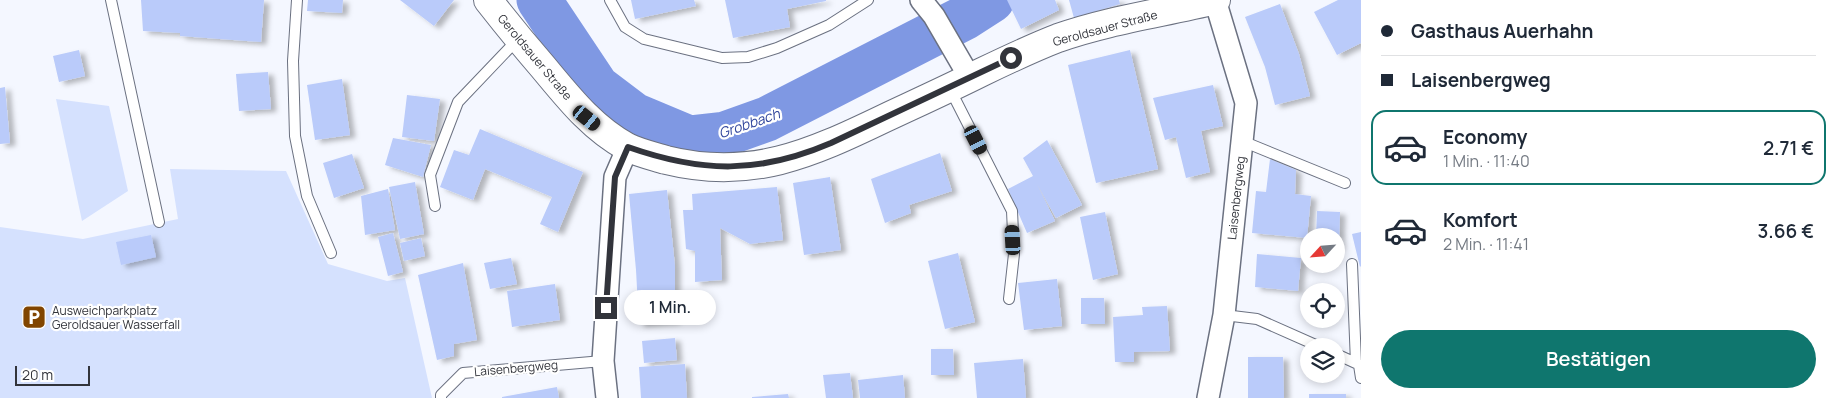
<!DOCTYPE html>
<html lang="de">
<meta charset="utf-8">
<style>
body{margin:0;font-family:Manrope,sans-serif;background:#f6f6f7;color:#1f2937;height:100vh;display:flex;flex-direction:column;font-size:19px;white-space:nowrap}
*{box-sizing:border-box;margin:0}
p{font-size:16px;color:#747a83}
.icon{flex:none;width:28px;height:28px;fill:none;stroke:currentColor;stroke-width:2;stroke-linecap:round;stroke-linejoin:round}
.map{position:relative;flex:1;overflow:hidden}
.sheet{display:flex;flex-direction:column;background:#fff;width:475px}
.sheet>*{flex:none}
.guide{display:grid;align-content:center;height:110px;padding:0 20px;background:#fff}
.needle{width:32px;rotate:244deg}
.tools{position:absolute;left:1300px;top:228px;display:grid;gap:10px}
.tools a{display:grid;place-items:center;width:45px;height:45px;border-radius:50%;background:#fff;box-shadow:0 2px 8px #0003;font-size:25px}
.scale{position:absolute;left:15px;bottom:12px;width:75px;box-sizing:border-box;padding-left:5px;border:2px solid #32343b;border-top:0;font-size:14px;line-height:18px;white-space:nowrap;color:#32343b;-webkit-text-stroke:4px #fff;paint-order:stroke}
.end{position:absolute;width:22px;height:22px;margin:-11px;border:6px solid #32343b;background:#fff;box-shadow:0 0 0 2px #fff}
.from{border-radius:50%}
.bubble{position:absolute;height:35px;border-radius:18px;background:#fff;box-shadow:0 2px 8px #0003;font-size:16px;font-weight:600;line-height:35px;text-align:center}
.car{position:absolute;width:15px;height:30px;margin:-15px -8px;border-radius:6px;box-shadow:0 0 4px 1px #0007;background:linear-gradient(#222 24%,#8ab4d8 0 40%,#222 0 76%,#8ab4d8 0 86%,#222 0)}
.guide b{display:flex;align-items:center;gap:18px;height:48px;font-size:19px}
.guide b+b{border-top:1px solid #e0e1e3}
.guide i{width:12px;height:12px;background:#1f2937}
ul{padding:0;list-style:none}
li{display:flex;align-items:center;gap:15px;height:75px;margin:0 10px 8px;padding:0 10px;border:2px solid transparent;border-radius:15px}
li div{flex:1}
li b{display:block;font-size:19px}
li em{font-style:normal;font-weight:600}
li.on{border-color:#0f766e}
li>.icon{width:45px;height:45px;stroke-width:1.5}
.action{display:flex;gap:10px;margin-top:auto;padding:10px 20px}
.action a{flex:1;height:58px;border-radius:30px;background:#0f766e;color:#fff;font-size:20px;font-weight:600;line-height:58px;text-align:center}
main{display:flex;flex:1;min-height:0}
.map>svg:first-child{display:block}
.green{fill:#d5e1fe}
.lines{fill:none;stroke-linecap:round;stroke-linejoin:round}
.river{stroke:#7f98e3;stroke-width:45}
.building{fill:#bacbfa;filter:url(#shadow)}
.lane-casing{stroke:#6b7181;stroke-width:12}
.street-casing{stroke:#6b7181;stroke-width:24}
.primary-casing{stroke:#6b7181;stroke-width:30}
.lane{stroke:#fff;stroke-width:10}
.street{stroke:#fff;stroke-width:21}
.primary{stroke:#fff;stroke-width:28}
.route{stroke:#32343b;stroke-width:6}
.labels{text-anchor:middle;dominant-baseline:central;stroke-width:4.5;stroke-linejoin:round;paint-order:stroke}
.street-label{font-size:12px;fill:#32343b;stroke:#fff}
.poi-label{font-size:12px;fill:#32343b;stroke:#fff;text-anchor:start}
.water-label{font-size:14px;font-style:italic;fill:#30459c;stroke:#fff}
</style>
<main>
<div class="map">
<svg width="1361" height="398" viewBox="0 0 1361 398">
<defs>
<filter id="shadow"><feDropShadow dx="5.5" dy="3" stdDeviation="2.5" flood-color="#0004"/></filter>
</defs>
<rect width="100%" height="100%" fill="#f4f7ff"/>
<path class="green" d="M56,99L109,106L128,191L82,221Z
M170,169L286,171L328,264L387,281L405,278L432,398H0V227L83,239L178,219Z"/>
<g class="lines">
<path class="river" d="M539,0L597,87L634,115L689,138L725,134L767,119L964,18L992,0"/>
</g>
<path class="building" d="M141,0H264L261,42L180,36V33L143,31Z
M308,0H343L342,13L307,11Z
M400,0H454L434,26Z
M631,0H694L696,6L635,19Z
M725,0H826V1L787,9L790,27L733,38Z
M1007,0H1055L1059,10L1021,29Z
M1069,0H1119L1120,4L1074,18Z
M1338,0H1361V43L1337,55L1314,12Z
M1280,4L1299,54L1310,96L1275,105L1265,67L1245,17Z
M79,50L85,76L59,82L53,56Z
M1130,50L1158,169L1096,183L1068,65Z
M268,72L271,109L239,111L236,74Z
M342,79L350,135L315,140L307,85Z
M1213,85L1223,126L1201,131L1210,172L1186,178L1176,137L1165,140L1153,98Z
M5,87L10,143L0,144V88Z
M407,95L440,99L434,141L402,137Z
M480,129L583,172L558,232L540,224L552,197L485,169L473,200L440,187L454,150L469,155Z
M393,138L431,145L423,177L385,165Z
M1047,140L1082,205L1056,218L1037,184L1055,221L1027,233L1008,189L1033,176L1023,158Z
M940,153L952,191L909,205L911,213L885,223L871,179Z
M352,154L364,188L334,198L323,163Z
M1270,159L1296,170L1295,194L1311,196L1307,238L1252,233L1256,191L1266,192Z
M830,177L841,250L804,255L793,183Z
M415,182L424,234L400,239L389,187Z
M777,187L783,240L750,244L720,228L722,280L695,282V251L686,249L683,210H693L692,194Z
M388,189L395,230L365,235L361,196Z
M667,190L675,266V321L639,324L636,270L629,194Z
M1317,211L1340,212L1339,247H1336V236H1316Z
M1105,212L1118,274L1093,280L1080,217Z
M1361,232V266L1360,267L1352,234Z
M393,233L403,272L388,276L378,237Z
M151,235L156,257L121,265L116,242Z
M421,238L425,256L404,261L400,243Z
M958,253L975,322L945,329L928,261Z
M1257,254L1301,258L1298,291L1255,287Z
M511,258L517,284L490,289L484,263Z
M463,263L477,340L454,344V356L437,360L418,275Z
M1057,279L1062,326L1024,330L1018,283Z
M555,284L560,320L512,327L507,291Z
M1081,298H1104L1105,324H1081Z
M1167,306L1170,351L1134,352V362H1115L1113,317L1143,315L1142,307Z
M675,338L677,360L644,363L642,341Z
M931,349H953L954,375H931Z
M1248,357H1283L1284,398H1248Z
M1023,359L1026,398H977L974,363Z
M685,364L687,398H641L639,367Z
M850,373L853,398H826L823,375Z
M903,375L905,398H860L858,380Z
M557,387L559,398H502V397Z
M788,394L789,398H752V397Z
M1309,394H1346V398H1309Z"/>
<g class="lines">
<g class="lane-casing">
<path id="lane" d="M111,0L159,222
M297,0L293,61L295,136L307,196L331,253
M610,0L625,27L644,39L722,58L748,57L777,48L829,25L868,0
M950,89L1012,211L1014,254L1009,299
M1242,141L1345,183
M435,206L430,175L458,102L518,39
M1352,264L1356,363
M1224,315L1257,319L1318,346
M1336,354L1360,365
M1359,365L1361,378
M441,398V395L463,373L603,361"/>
</g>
<g class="street-casing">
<path id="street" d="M921,0L934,16L970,78
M607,398L603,361L615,177L628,147
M1208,398L1224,315L1246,103L1215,0"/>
</g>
<g class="primary-casing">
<path id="primary" d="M488,0C506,23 524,45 543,67C568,97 592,128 627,147C639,153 653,156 666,160C751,181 810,154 885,118C917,103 950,88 982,72C1007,60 1032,48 1058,38C1109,20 1163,13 1216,0"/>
</g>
<use href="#lane" class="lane"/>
<use href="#street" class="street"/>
<use href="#primary" class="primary"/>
</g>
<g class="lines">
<path class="route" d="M606,308L615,177L628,147C702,173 759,174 831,143L1011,58"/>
</g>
<defs>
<g id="parking-square" transform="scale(1.25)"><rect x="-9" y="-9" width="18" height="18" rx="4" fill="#814500" stroke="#fff"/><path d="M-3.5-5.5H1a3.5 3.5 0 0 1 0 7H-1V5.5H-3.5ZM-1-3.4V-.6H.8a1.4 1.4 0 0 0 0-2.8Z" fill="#fff"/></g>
</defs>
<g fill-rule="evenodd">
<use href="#parking-square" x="34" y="317"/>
</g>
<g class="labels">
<g class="street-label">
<text transform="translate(1105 28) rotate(-15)">Geroldsauer Straße</text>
<text transform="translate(535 57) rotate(50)">Geroldsauer Straße</text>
<text transform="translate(1236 198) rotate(-84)">Laisenbergweg</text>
<text transform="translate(516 368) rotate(-5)">Laisenbergweg</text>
</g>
<g class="poi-label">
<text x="52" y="310">Ausweichparkplatz<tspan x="52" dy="14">Geroldsauer Wasserfall</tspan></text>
</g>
<g class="water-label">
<text transform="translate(749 123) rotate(-19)">Grobbach</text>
</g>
</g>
</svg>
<div class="tools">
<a><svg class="needle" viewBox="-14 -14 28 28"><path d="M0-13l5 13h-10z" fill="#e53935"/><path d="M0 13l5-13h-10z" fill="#747a83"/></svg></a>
<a><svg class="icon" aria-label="locate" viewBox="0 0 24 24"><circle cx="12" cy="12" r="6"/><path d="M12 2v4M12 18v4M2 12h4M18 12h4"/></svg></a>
<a><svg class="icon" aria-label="layers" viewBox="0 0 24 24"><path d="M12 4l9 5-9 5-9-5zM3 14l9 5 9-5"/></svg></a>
</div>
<div class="scale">20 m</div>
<i class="end from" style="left:1011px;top:58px"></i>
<i class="end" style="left:606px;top:308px"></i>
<div class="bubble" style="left:624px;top:290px;width:92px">1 Min.</div>
<i class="car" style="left:587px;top:118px;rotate:129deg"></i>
<i class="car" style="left:976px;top:140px;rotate:153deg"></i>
<i class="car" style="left:1013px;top:240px;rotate:357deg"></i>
</div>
<section class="sheet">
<div class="guide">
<b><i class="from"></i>Gasthaus Auerhahn</b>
<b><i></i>Laisenbergweg</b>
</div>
<ul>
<li class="on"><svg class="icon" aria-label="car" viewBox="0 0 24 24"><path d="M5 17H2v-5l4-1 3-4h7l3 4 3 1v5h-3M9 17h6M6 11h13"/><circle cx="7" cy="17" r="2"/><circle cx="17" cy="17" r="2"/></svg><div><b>Economy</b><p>1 Min. · 11:40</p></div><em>2.71 €</em></li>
<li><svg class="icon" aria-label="car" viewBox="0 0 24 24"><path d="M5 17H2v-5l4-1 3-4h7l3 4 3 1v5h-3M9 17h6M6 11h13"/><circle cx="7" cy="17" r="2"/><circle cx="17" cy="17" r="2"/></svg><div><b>Komfort</b><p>2 Min. · 11:41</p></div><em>3.66 €</em></li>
</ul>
<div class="action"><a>Bestätigen</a></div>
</section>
</main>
